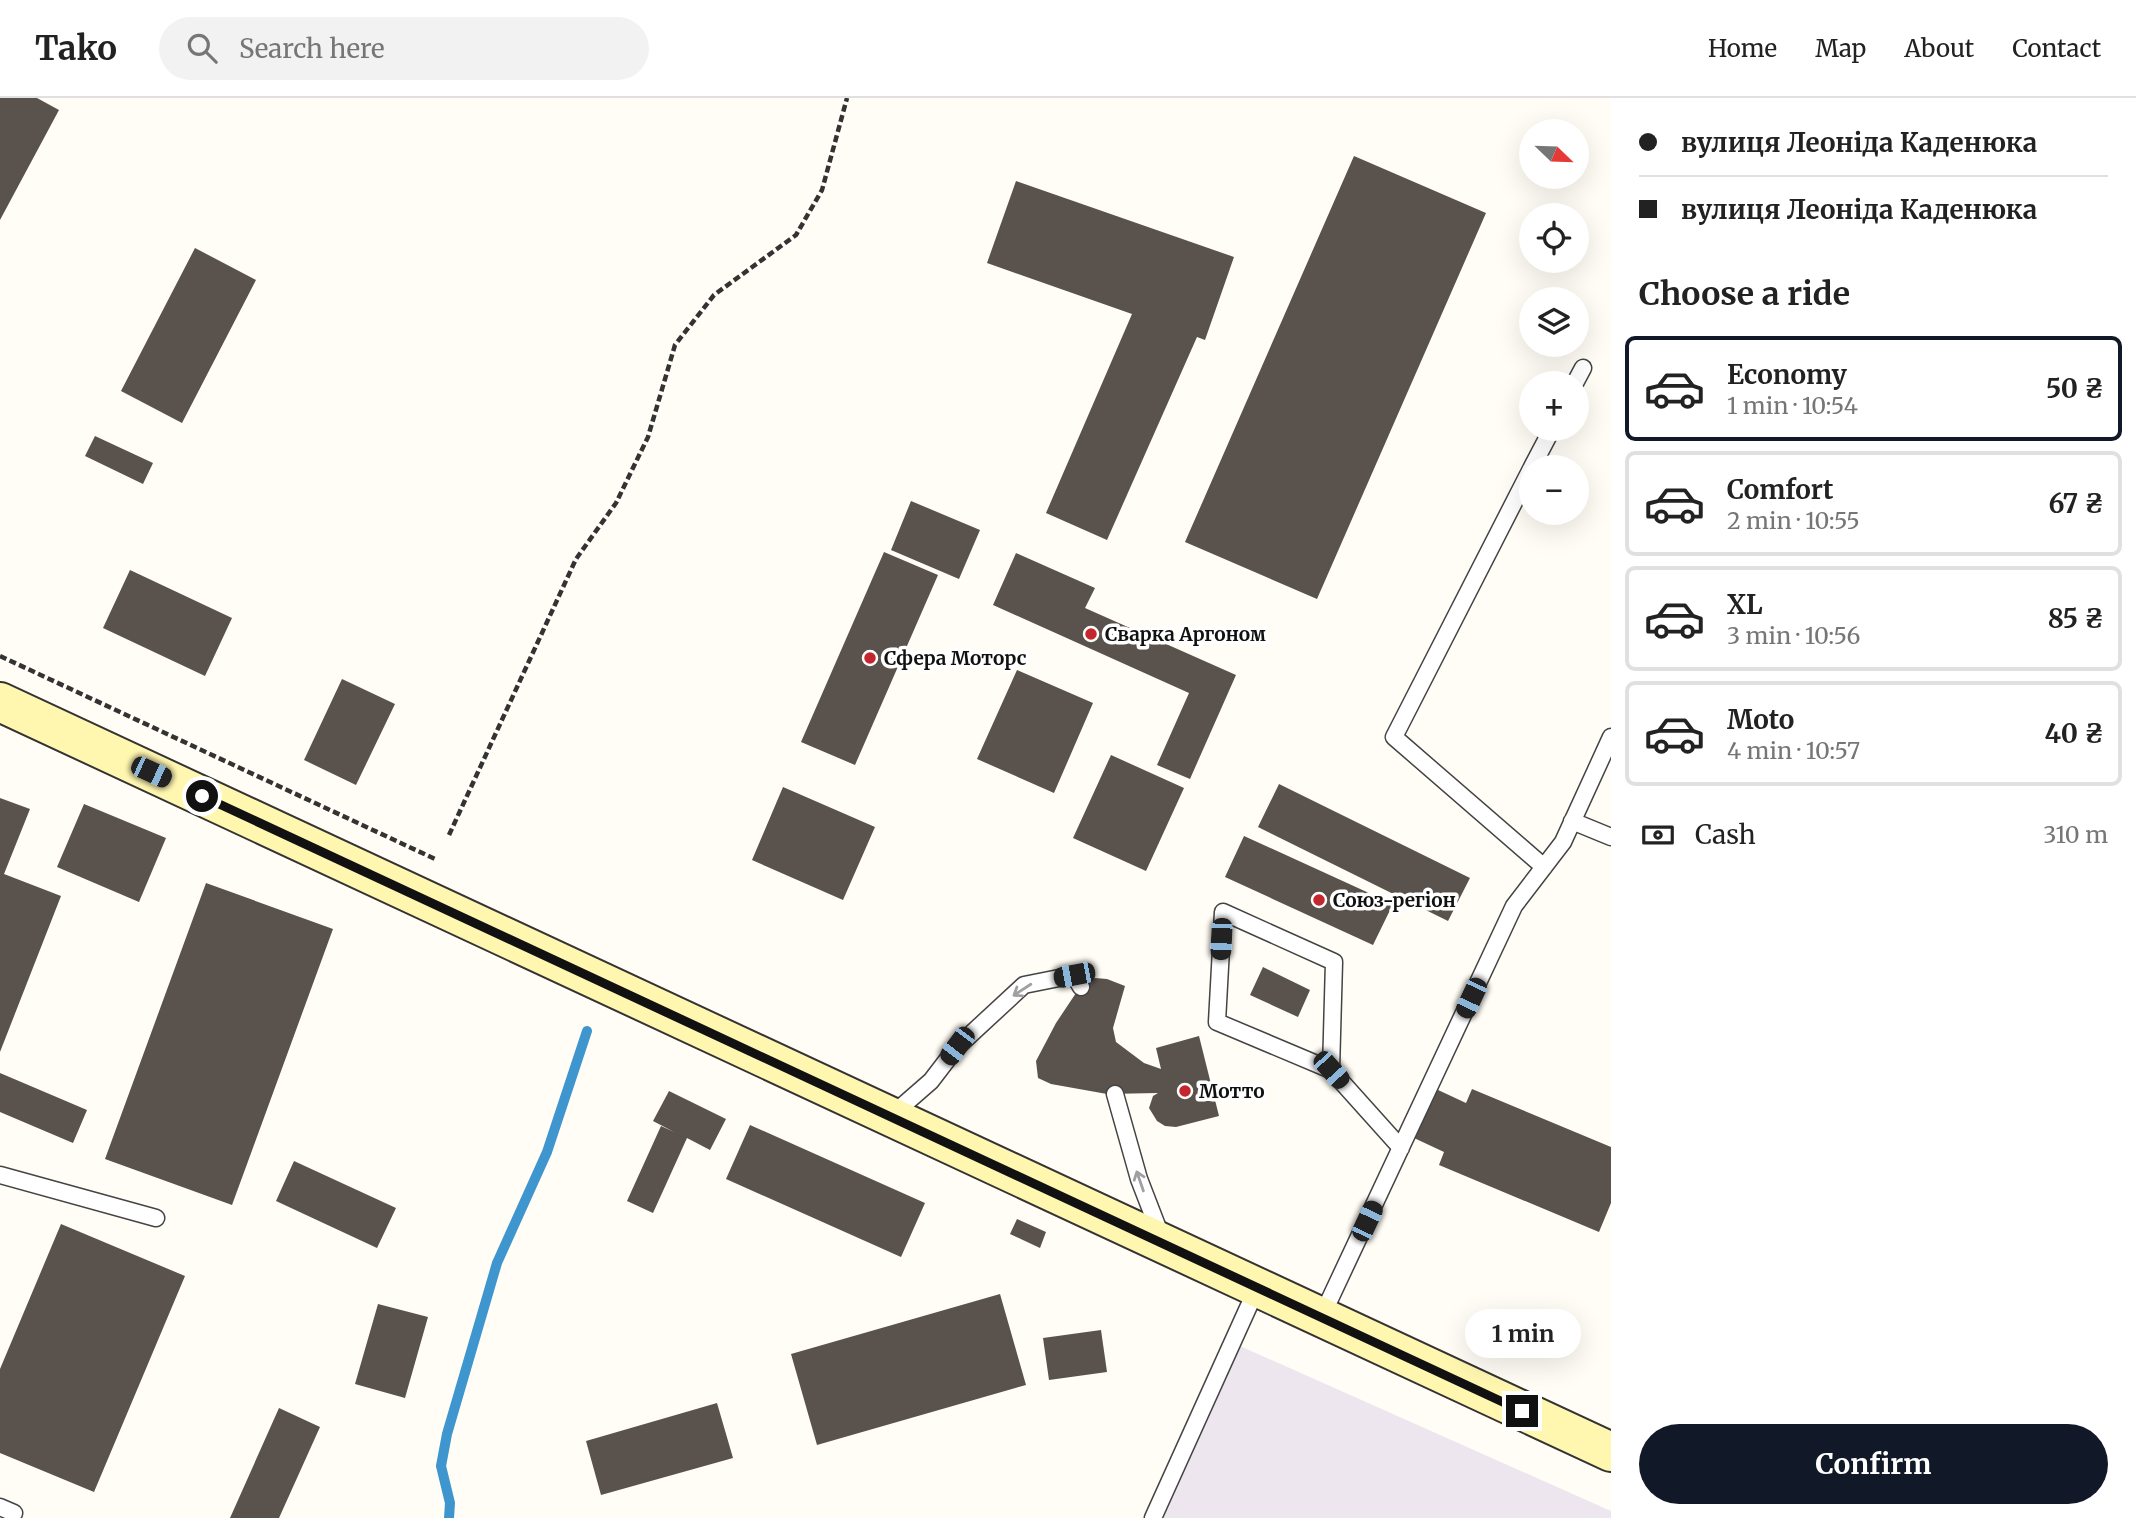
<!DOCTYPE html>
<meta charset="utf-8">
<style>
body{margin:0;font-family:Merriweather,serif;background:#f2f2f2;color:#222;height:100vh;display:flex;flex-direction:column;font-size:26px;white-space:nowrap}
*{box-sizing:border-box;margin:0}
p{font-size:23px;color:#767676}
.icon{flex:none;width:38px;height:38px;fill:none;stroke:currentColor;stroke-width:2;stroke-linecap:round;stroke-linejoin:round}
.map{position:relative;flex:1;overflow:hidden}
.details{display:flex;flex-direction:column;background:#fff;width:525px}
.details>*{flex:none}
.hud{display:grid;align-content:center;height:154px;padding:0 28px;background:#fff}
.needle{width:46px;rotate:113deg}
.fabs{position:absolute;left:1519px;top:21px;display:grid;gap:14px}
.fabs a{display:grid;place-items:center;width:70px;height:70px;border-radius:50%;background:#fff;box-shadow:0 7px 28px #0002;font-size:35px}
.end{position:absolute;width:32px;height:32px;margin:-16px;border:9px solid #111;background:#fff;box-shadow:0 0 0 4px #fff}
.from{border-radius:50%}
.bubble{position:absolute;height:49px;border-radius:24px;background:#fff;box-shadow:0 7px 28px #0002;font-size:23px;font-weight:700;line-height:49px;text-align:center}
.car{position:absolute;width:21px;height:42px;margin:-21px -10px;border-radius:9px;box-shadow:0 0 5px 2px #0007;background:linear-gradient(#222 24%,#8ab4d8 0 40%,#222 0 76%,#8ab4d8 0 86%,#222 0)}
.hud b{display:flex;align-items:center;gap:24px;height:66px;font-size:26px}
.hud b+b{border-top:2px solid #e0e0e0}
.hud i{width:18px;height:18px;background:#222}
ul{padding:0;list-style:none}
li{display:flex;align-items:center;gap:21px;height:105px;margin:0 14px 10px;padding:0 14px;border:4px solid #e0e0e0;border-radius:10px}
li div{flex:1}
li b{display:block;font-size:26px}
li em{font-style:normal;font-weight:700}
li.current{border-color:#111827}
li>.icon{width:63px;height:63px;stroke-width:1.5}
h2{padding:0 28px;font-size:32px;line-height:84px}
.pay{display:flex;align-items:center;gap:18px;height:77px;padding:0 28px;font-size:26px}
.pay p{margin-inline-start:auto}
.cta{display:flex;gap:14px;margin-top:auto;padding:14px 28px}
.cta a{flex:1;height:80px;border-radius:42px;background:#111827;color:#fff;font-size:28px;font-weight:700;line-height:80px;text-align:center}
header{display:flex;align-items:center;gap:42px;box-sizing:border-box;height:98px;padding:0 35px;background:#fff;border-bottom:2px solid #e0e0e0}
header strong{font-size:33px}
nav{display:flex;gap:38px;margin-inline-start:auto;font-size:24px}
.search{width:490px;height:63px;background:#f2f2f2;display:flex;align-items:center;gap:18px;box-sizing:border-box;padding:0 24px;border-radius:38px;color:#767676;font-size:26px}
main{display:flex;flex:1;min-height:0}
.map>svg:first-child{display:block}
.industrial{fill:#eee6ef}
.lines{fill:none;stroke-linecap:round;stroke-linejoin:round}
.stream{stroke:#3f96cf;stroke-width:10}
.building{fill:#5a524d}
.lane-casing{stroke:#444;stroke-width:19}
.secondary-casing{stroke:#333;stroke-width:42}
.path{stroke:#333;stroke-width:4.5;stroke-dasharray:7 3.5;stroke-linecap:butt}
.lane{stroke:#fff;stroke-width:16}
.secondary{stroke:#fff6b0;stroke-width:38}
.oneway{stroke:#a0a0a0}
.route{stroke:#111;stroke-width:9}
.poi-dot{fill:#c4262e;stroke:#fff;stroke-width:2.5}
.labels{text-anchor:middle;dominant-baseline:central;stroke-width:7;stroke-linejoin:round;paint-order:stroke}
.poi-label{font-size:19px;font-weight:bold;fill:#111;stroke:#fff;text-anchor:start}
</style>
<header>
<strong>Tako</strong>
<div class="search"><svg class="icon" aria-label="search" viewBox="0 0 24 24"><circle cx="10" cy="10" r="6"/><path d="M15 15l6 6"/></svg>Search here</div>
<nav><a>Home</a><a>Map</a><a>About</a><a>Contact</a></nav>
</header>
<main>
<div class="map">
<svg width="1611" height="1420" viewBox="0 0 1611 1420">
<rect width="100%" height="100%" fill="#fffdf5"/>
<path class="industrial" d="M1240,1248L1611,1413V1420H1162Z"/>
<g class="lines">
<path class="stream" d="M449,1420L450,1405L441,1368L447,1336L497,1165L547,1054L587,933"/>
</g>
<path class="building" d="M0,0H37L59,12L0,122Z
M1354,58L1486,115L1317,501L1185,444Z
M1016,83L1234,159L1205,242L1197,239L1107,442L1046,415L1132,216L987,165Z
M195,150L256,182L182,325L121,293Z
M95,338L153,365L143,386L85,358Z
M911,403L980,432L959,481L891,452Z
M884,454L938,477L855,667L801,644Z
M1016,455L1095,490L1085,510L1236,577L1190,681L1157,667L1189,595L993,507Z
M130,472L232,520L205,578L103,530Z
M1017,572L1093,605L1054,695L977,661Z
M342,581L395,606L356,687L304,662Z
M1111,657L1184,690L1146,773L1073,740Z
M1279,686L1470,780L1448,823L1258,729Z
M783,689L875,729L843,802L752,762Z
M0,700L30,711L4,776L61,798L0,954Z
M84,706L166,740L139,804L57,769Z
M1244,738L1393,806L1373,847L1225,779Z
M206,785L333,831L232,1107L105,1061Z
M1263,869L1310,892L1298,919L1250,897Z
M1095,880L1107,881L1125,888L1113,930L1116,944L1144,965L1161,971L1156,950L1199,938L1219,1018L1176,1029L1165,1028L1157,1023L1149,1010L1153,998L1158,995L1107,996L1051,986L1038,980L1036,963L1056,925L1082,886Z
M0,975L87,1012L73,1045L0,1014Z
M1436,991L1466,1005L1472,991L1611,1049V1105L1599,1134L1439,1067L1444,1054L1414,1040Z
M669,993L726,1021L710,1052L687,1040L653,1115L627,1103L661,1028L674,1034L653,1023Z
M750,1027L925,1105L901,1159L726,1081Z
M294,1063L396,1110L377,1150L276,1103Z
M1017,1121L1046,1134L1040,1150L1010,1136Z
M61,1126L185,1178L94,1394L0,1355V1271Z
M1000,1196L1026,1287L817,1347L791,1256Z
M378,1206L428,1219L405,1300L355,1286Z
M1101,1232L1107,1274L1049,1282L1043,1240Z
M717,1305L733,1360L601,1397L586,1343Z
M279,1310L320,1329L279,1420H230Z"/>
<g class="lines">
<g class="lane-casing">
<path id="lane" d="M1575,285L1583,270
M1532,369L1552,331
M1531,371L1394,639L1544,769
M1572,723L1611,739
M1331,972L1217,924L1223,814L1334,864L1331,972L1401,1050
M1115,996L1139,1081L1161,1138
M892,1017L931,983L957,949L1024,887L1074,877L1081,889
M0,1077L156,1120
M1321,1220L1514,808L1563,744L1611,639
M0,1409L14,1415
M1153,1420L1257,1190"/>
</g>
<g class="secondary-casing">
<path id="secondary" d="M0,604L1611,1354"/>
</g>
<path class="path" d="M0,558L435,761
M449,737L576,461L616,405L648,339L675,247L714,197L796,137L822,92L847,0"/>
<use href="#lane" class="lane"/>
<use href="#secondary" class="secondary"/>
</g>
<defs><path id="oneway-shaft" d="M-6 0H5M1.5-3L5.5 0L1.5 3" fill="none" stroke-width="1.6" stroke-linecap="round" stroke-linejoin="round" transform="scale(1.75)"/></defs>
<g class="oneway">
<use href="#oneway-shaft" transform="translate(1022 892) rotate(147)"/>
<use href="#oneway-shaft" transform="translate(1140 1083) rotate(-109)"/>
</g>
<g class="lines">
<path class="route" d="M202,698L1522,1313"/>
</g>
<g class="poi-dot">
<circle cx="1091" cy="536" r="7"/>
<circle cx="870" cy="560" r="7"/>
<circle cx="1319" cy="802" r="7"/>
<circle cx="1185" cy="993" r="7"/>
</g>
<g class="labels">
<g class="poi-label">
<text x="1105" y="536">Сварка Аргоном</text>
<text x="884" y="560">Сфера Моторс</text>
<text x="1333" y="802">Союз-регіон</text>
<text x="1199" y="993">Мотто</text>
</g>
</g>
</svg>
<div class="fabs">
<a><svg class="needle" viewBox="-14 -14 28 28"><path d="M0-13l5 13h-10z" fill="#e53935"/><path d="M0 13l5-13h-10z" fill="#767676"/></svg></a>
<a><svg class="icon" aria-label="locate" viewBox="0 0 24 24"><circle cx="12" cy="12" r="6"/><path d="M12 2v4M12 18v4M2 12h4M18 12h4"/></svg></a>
<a><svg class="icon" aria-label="layers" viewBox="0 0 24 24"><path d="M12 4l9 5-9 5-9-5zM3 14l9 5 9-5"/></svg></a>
<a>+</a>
<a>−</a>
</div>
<i class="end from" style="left:202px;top:698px"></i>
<i class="end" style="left:1522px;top:1313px"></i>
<div class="bubble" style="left:1465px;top:1211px;width:116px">1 min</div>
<i class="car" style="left:151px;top:674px;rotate:115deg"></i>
<i class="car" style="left:1221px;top:841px;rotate:183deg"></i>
<i class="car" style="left:1074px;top:877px;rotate:259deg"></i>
<i class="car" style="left:1471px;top:900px;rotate:205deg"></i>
<i class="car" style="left:957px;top:948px;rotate:217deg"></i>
<i class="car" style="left:1331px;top:972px;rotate:138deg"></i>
<i class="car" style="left:1367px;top:1123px;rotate:25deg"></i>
</div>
<section class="details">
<div class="hud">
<b><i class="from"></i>вулиця Леоніда Каденюка</b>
<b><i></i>вулиця Леоніда Каденюка</b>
</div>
<h2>Choose a ride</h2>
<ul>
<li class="current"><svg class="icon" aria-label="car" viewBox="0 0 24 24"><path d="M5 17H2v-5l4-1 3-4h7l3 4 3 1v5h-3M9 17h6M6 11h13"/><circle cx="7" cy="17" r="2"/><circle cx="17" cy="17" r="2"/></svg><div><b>Economy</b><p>1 min · 10:54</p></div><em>50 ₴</em></li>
<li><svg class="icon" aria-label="car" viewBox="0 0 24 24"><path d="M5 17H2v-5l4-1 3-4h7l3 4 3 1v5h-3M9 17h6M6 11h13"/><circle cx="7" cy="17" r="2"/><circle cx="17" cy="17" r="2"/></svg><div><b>Comfort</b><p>2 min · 10:55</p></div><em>67 ₴</em></li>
<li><svg class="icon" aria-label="car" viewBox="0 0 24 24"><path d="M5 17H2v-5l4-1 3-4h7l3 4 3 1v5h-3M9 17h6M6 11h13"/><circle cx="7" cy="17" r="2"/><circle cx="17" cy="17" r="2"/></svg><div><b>XL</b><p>3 min · 10:56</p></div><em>85 ₴</em></li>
<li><svg class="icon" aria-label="car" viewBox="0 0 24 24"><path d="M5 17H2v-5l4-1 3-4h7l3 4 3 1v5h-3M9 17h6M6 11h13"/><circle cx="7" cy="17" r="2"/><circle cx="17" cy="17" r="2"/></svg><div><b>Moto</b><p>4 min · 10:57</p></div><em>40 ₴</em></li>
</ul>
<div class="pay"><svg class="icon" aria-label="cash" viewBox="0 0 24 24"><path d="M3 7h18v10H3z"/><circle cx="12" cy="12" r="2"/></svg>Cash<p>310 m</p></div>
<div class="cta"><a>Confirm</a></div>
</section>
</main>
